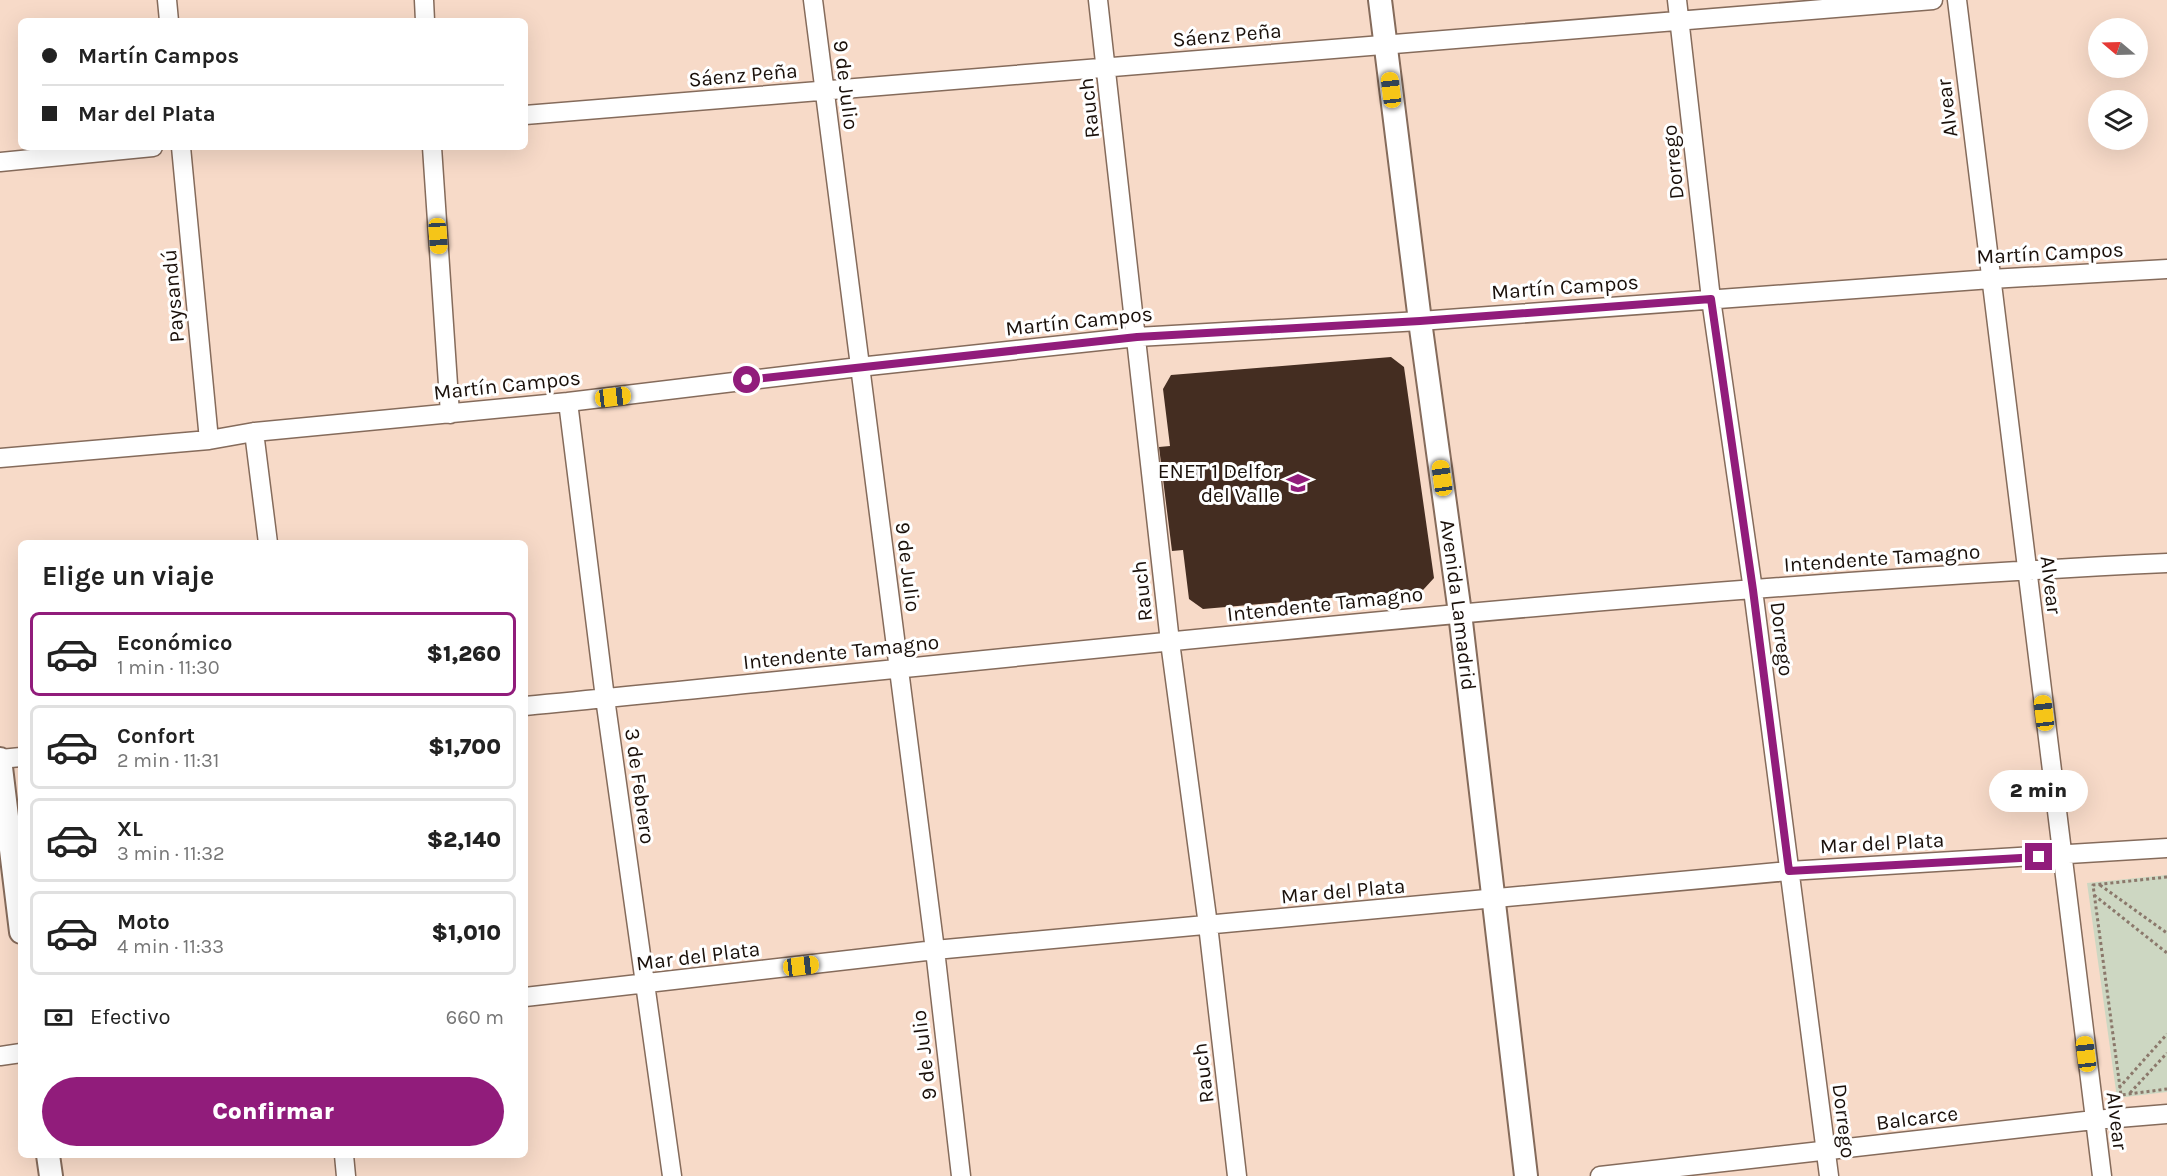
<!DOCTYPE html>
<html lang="es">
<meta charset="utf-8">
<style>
body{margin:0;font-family:Karla,sans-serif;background:#f2f2f2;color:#222;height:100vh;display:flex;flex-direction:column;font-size:22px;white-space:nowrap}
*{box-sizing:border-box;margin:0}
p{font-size:20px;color:#767676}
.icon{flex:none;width:33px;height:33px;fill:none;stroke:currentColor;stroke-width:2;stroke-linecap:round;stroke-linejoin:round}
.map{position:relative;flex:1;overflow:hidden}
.drawer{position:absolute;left:18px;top:540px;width:510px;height:618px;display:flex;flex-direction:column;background:#fff;border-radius:9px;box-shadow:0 6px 24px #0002}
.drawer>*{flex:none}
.top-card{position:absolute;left:18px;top:18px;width:510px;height:132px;border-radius:9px;box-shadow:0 6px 24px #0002;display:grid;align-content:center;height:132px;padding:0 24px;background:#fff}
.needle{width:39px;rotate:289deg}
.buttons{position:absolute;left:2088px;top:18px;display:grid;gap:12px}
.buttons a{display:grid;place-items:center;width:60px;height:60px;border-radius:50%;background:#fff;box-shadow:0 6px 24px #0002;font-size:30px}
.end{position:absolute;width:27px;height:27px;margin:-14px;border:8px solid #911c7b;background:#fff;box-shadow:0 0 0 3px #fff}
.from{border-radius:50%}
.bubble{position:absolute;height:42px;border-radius:21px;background:#fff;box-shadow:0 6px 24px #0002;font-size:20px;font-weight:800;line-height:42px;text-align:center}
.car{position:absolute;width:18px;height:36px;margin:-18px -9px;border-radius:8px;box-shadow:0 0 4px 2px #0007;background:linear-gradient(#f5c518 24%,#345 0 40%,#f5c518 0 76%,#345 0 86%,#f5c518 0)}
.top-card b{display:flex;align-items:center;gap:21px;height:57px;font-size:22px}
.top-card b+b{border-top:2px solid #e0e0e0}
.top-card i{width:15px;height:15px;background:#222}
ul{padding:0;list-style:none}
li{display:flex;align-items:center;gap:18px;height:84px;margin:0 12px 9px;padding:0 12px;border:3px solid #e0e0e0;border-radius:9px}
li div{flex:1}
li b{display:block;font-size:22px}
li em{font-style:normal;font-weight:800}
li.active{border-color:#911c7b}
li>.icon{width:54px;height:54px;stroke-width:1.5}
h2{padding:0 24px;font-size:27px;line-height:72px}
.pay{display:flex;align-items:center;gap:15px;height:66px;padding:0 24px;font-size:22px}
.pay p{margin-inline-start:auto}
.primary-button{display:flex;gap:12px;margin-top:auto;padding:12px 24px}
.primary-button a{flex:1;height:69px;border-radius:36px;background:#911c7b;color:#fff;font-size:24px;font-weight:800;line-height:69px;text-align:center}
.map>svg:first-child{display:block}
.green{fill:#cdd7c2}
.building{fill:#442d21}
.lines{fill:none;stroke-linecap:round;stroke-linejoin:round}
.minor-casing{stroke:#856b5b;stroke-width:21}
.major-casing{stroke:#856b5b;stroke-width:26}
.path{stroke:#8b786b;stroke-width:3;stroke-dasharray:3 3;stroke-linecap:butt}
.minor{stroke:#fff;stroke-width:18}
.major{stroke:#fff;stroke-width:22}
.route{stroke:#911c7b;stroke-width:8}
.labels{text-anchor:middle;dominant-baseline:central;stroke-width:6;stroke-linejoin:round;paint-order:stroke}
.street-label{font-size:21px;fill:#1a100a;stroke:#fff}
.poi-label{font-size:21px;fill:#1a100a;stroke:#fff;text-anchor:end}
</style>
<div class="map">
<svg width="2167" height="1176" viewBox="0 0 2167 1176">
<rect width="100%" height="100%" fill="#f7dac8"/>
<path class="green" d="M2167,875V1092L2117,1098L2087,883Z"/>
<path class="building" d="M1391,357L1404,367L1434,578L1423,590L1203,609L1189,599L1183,550L1172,551L1159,447L1170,446L1163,389L1171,375Z"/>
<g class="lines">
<g class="minor-casing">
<path id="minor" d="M167,0L169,21
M424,0L425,21
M813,0L935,950L961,1176
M1098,0L1170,642L1208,925L1237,1176
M1677,0L1711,299L1753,590L1829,1176
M1957,0L2102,1176
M525,115L1933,0
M181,147L209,440
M432,147L450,414
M0,162L153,147
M568,402L605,698L672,1176
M254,432L268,543
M0,458L209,440L254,432L568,402L859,367L1137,337L1420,321L1991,279L2167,269
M525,706C1072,653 1618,589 2167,563
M0,759L21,757
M525,997L935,950L1789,871L2167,848
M0,1056L21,1053
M344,1155L346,1176
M1600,1176L2094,1120L2167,1114"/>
</g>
<g class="major-casing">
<g id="major">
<path id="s1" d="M1380,0L1420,321L1460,613L1526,1176"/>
<path d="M0,759L21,932"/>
<path d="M48,1155L51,1176"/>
</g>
</g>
<path class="path" d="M2167,877L2093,885L2121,1095L2167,1089
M2100,885L2167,933
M2094,895L2167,953
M2119,1088L2167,1034
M2130,1093L2167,1053"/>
<use href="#minor" class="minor"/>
<use href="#major" class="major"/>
</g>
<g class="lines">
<path class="route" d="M747,380L1137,337L1420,321L1711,299L1753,590L1789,871L2039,857"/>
</g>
<defs>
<g id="school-bare" transform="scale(1.8)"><path d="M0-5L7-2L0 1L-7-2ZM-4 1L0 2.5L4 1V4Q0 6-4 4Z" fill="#911c7b" stroke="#fff" stroke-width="2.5" paint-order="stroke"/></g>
</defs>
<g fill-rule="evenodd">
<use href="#school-bare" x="1298" y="483"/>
</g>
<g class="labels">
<g class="street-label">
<text transform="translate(1227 35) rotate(-5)">Sáenz Peña</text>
<text transform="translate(743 75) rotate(-5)">Sáenz Peña</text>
<text transform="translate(846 85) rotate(83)">9 de Julio</text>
<text transform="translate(1089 108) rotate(-96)">Rauch</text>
<text transform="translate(1947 108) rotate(-97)">Alvear</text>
<text transform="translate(1673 162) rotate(-96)">Dorrego</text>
<text transform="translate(2050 253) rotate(-3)">Martín Campos</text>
<text transform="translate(1565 287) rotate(-4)">Martín Campos</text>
<text transform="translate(173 296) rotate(-95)">Paysandú</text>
<text transform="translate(1079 321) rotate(-6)">Martín Campos</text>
<text transform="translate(507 385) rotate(-6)">Martín Campos</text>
<text transform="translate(1882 558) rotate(-4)">Intendente Tamagno</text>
<text transform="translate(908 567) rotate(83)">9 de Julio</text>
<text transform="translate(2051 585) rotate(83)">Alvear</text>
<text transform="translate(1142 591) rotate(-96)">Rauch</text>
<text transform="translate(1325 604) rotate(-6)">Intendente Tamagno</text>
<text stroke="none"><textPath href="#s1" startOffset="610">Avenida Lamadrid</textPath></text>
<text transform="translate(1782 639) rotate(83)">Dorrego</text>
<text transform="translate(841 652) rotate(-6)">Intendente Tamagno</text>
<text transform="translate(640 786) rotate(82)">3 de Febrero</text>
<text transform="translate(1882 843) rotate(-3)">Mar del Plata</text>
<text transform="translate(1343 891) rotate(-5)">Mar del Plata</text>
<text transform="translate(698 956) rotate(-7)">Mar del Plata</text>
<text transform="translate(924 1055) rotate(-97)">9 de Julio</text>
<text transform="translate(1203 1073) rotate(-97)">Rauch</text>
<text transform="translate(1917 1118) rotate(-7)">Balcarce</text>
<text transform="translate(1844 1121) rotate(83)">Dorrego</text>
<text transform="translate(2117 1121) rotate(83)">Alvear</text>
</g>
<g class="poi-label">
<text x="1280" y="471">ENET 1 Delfor<tspan x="1280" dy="24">del Valle</tspan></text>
</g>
</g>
</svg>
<div class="buttons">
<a><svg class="needle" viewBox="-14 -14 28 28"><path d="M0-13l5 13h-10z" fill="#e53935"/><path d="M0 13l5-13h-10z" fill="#767676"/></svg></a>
<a><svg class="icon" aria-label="layers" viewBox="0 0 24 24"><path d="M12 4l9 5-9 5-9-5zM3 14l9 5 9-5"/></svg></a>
</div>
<i class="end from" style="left:747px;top:380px"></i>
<i class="end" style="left:2039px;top:857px"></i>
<div class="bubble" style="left:1989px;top:770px;width:99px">2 min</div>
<i class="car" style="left:1391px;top:90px;rotate:353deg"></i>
<i class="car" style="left:438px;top:236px;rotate:176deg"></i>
<i class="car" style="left:613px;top:397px;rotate:83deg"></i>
<i class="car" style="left:1442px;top:478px;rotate:352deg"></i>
<i class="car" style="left:2044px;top:713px;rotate:353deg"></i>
<i class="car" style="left:801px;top:966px;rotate:83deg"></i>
<i class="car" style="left:2086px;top:1054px;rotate:353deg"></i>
<div class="top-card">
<b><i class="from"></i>Martín Campos</b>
<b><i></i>Mar del Plata</b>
</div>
<section class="drawer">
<h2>Elige un viaje</h2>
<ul>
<li class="active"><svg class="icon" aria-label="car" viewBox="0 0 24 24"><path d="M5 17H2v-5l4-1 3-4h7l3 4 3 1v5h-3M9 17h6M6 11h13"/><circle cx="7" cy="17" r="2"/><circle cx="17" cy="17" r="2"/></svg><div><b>Económico</b><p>1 min · 11:30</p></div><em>$1,260</em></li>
<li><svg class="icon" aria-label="car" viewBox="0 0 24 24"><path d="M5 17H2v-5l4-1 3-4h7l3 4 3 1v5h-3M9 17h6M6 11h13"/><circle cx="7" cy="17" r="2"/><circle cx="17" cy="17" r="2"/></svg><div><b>Confort</b><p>2 min · 11:31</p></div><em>$1,700</em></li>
<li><svg class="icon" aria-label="car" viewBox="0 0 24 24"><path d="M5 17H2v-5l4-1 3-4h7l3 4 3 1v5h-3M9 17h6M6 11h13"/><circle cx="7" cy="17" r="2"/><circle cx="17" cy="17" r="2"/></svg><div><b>XL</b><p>3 min · 11:32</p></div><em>$2,140</em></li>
<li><svg class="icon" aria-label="car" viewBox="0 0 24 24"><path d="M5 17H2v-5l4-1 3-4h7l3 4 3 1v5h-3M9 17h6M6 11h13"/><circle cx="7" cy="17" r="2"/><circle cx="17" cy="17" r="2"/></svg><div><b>Moto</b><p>4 min · 11:33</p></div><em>$1,010</em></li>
</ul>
<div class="pay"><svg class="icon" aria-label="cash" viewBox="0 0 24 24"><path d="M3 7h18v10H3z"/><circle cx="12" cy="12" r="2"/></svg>Efectivo<p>660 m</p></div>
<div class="primary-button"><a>Confirmar</a></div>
</section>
</div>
